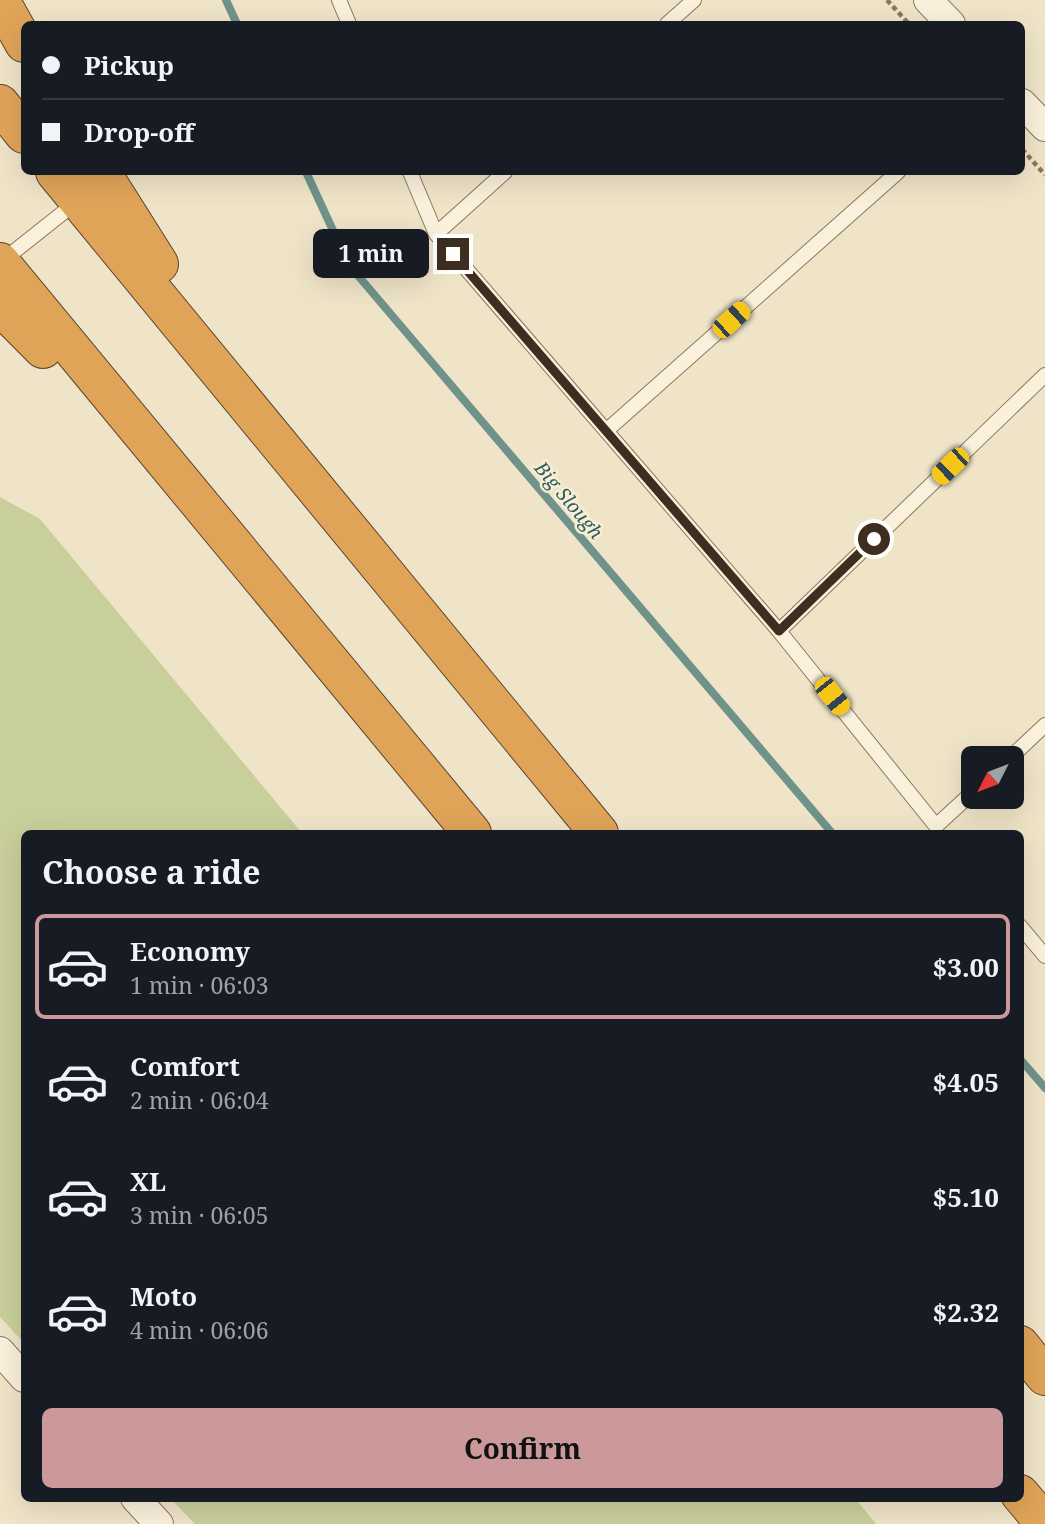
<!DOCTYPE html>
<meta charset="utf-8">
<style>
body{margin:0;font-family:"Noto Serif",serif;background:#242831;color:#f1f3f6;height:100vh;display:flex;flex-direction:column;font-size:26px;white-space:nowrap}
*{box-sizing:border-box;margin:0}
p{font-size:23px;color:#9ea1a6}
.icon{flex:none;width:38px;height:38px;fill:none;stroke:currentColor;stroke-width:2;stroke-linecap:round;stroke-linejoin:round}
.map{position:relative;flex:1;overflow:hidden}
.sheet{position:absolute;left:21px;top:830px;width:1003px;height:672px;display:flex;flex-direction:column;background:#171b24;border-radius:10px;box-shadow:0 7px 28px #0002}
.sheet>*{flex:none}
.top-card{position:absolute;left:21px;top:21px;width:1004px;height:154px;border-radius:10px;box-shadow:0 7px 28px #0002;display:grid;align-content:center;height:154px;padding:0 21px;background:#171b24}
.needle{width:46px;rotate:228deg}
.fabs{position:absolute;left:961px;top:746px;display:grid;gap:14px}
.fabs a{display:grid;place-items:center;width:63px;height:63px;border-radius:10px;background:#171b24;box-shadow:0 7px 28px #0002;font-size:35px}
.end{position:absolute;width:32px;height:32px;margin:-16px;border:9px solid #3d2e20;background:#fff;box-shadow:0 0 0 4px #fff}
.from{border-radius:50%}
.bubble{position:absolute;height:49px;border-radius:10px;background:#171b24;box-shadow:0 7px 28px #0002;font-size:23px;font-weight:700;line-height:49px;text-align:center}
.car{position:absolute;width:21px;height:42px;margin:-21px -10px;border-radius:9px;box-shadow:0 0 5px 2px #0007;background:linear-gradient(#f5c518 24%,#345 0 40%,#f5c518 0 76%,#345 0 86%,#f5c518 0)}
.top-card b{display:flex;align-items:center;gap:24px;height:66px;font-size:26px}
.top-card b+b{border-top:2px solid #363941}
.top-card i{width:18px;height:18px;background:#f1f3f6}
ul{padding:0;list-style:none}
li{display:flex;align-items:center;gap:21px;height:105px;margin:0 14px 10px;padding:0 7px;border:4px solid transparent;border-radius:10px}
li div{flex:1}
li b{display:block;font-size:26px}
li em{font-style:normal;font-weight:700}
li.active{border-color:#cc999b}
li>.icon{width:63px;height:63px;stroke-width:1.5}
h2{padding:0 21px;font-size:32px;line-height:84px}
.cta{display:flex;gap:14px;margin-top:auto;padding:14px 21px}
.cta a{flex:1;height:80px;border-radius:10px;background:#cc999b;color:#111;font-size:28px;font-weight:700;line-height:80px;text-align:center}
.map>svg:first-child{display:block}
.green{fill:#c9cf9b}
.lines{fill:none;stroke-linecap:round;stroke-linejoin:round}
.stream{stroke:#6f938a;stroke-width:8}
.service-casing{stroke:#8d765c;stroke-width:16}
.minor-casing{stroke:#8d765c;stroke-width:30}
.motorway-casing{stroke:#5b4430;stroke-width:40}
.path{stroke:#8d765c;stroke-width:4.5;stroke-dasharray:5 3.5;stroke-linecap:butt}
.service{stroke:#faf1dc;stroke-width:14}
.minor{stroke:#faf1dc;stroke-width:28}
.motorway{stroke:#e0a458;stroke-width:38}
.route{stroke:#3d2e20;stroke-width:9}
.labels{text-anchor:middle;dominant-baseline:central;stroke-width:5;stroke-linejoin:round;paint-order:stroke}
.water-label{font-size:19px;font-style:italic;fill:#2f5d5a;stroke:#f7eed8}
</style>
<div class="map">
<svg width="1045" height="1524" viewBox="0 0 1045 1524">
<rect width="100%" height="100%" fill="#f0e4c8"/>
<path class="green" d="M0,497L40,519L302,833H24V1343L0,1317Z
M170,1498H855L876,1524H195Z"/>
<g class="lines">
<path class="stream" d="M226,0L237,24
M306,172L349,265L832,833
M1020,1059L1045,1088"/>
<g class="service-casing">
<path id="service" d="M339,0L349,24
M667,24L694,0
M410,172L436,234L779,631L936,826L973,792
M436,234L505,172
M1,262L79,200
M606,431L898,172
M779,631L1045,375
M1010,758L1045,725
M1020,926L1045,956"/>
</g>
<g class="minor-casing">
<path id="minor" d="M928,0L951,24
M1022,103L1045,127
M0,1351L24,1378
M135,1498L159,1524"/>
</g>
<g class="motorway-casing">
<path id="motorway" d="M0,0L24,43
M0,104L24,134
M55,172L599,833
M101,172L159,264
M0,262L472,833
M0,306L43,349
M1020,1345L1045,1376
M1020,1494L1045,1524"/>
</g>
<path class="path" d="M887,0L909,24
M1022,149L1045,175"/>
<use href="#service" class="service"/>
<use href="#minor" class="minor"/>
<use href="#motorway" class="motorway"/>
</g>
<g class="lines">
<path class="route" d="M453,254L779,631L874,539"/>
</g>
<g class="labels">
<g class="water-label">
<text transform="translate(569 500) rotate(50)">Big Slough</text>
</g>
</g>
</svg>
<div class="fabs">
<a><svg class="needle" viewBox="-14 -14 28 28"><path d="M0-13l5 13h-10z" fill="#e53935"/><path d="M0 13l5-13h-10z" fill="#9ea1a6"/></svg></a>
</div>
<i class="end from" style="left:874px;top:539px"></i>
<i class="end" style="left:453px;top:254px"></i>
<div class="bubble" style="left:313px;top:229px;width:116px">1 min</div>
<i class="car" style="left:731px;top:320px;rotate:48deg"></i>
<i class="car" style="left:950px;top:466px;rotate:226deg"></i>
<i class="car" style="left:832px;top:696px;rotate:141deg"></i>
<div class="top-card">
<b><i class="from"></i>Pickup</b>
<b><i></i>Drop-off</b>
</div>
<section class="sheet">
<h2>Choose a ride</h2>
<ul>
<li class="active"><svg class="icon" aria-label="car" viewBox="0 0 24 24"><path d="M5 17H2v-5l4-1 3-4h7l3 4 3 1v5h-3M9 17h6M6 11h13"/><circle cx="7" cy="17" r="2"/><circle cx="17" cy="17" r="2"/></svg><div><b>Economy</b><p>1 min · 06:03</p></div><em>$3.00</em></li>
<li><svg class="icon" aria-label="car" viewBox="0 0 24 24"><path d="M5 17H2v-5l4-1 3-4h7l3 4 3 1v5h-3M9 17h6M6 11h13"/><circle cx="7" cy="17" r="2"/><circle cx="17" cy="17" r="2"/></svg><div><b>Comfort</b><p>2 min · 06:04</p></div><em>$4.05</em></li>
<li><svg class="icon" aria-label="car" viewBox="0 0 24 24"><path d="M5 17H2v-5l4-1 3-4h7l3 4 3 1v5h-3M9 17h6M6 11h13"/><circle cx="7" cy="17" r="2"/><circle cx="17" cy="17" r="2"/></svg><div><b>XL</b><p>3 min · 06:05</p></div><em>$5.10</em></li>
<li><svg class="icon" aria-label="car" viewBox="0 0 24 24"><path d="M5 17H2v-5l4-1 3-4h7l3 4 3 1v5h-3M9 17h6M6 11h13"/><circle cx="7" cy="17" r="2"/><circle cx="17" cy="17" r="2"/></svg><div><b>Moto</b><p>4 min · 06:06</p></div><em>$2.32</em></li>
</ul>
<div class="cta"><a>Confirm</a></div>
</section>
</div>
